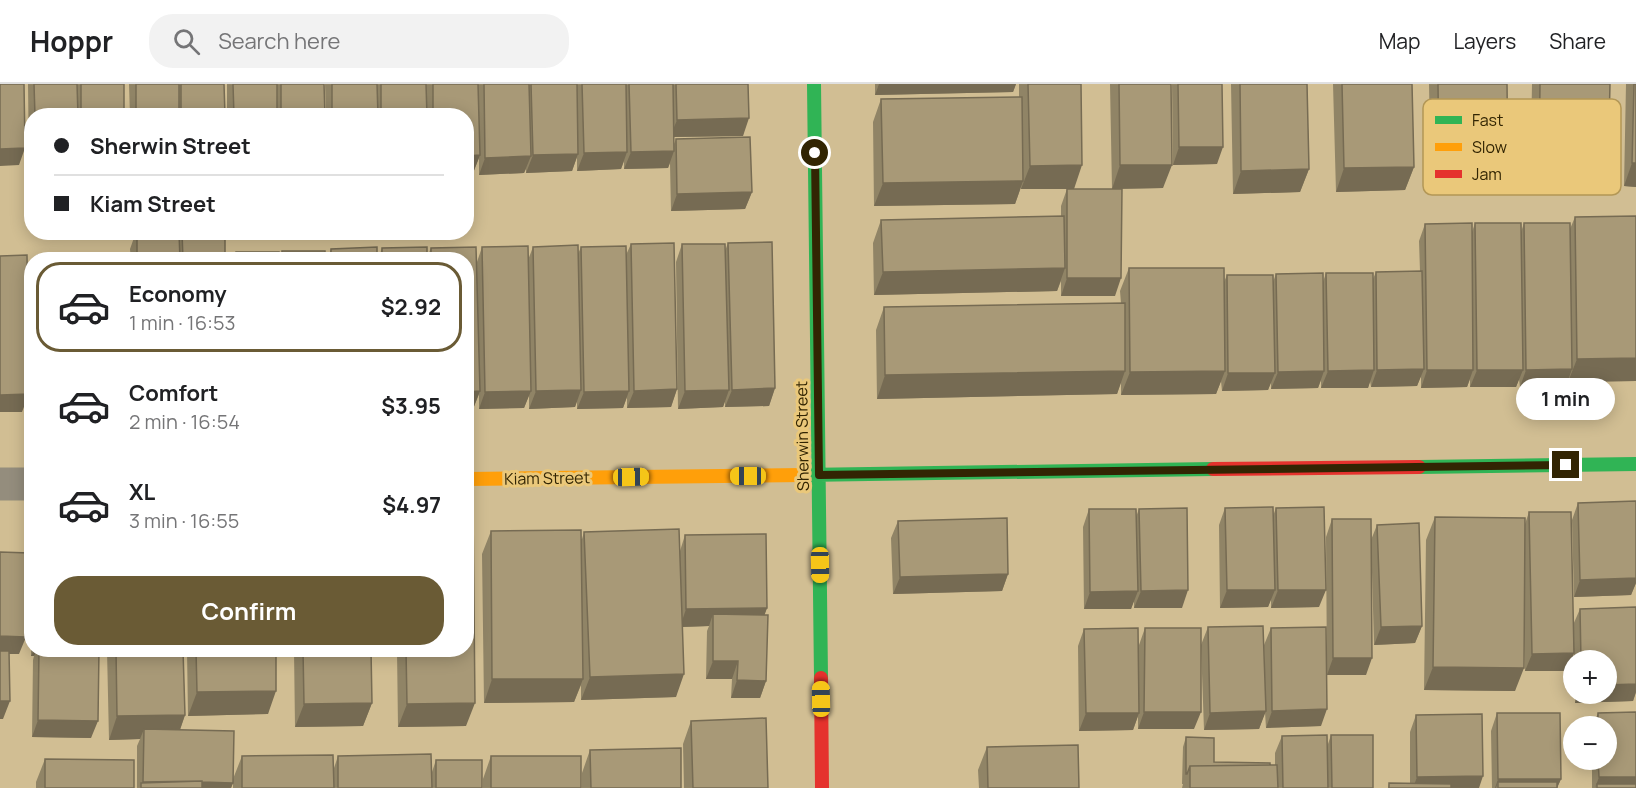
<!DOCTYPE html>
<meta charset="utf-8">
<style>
body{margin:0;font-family:Manrope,sans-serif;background:#f2f2f2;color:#202124;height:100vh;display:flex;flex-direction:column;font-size:22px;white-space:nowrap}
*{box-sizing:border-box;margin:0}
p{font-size:20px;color:#757577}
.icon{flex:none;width:33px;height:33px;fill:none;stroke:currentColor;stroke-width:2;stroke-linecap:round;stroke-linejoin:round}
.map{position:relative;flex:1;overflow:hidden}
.drawer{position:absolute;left:24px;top:168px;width:450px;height:405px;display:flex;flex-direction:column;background:#fff;border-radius:24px;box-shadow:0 3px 15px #0003}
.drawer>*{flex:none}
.guide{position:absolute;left:24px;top:24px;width:450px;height:132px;border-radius:24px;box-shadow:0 3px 15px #0003;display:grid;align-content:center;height:132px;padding:0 30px;background:#fff}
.buttons{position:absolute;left:1563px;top:566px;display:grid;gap:12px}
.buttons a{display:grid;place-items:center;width:54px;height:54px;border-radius:50%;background:#fff;box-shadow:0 3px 15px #0003;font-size:30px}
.end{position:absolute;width:27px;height:27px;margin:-14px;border:8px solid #322503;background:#fff;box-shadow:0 0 0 3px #fff}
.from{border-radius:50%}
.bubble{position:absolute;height:42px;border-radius:21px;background:#fff;box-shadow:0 3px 15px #0003;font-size:20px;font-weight:700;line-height:42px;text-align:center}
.car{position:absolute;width:18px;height:36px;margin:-18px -9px;border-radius:8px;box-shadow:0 0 4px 2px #0007;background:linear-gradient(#f5c518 24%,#345 0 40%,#f5c518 0 76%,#345 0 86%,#f5c518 0)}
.guide b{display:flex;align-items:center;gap:21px;height:57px;font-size:22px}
.guide b+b{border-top:2px solid #e0e0e0}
.guide i{width:15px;height:15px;background:#202124}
ul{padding:10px 0 0;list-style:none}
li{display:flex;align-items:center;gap:18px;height:90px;margin:0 12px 9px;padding:0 18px;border:3px solid transparent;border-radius:24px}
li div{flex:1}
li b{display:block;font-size:22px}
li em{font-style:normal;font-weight:700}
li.selected{border-color:#6a5b35}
li>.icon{width:54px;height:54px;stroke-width:1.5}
.button{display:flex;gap:12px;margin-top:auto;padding:12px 30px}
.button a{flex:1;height:69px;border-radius:24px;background:#6a5b35;color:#fff;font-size:24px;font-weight:700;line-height:69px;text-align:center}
header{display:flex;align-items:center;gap:36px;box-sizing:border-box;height:84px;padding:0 30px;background:#fff;border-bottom:2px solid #e0e0e0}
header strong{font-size:28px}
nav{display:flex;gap:33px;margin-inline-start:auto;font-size:21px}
.search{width:420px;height:54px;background:#f2f2f2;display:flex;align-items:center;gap:15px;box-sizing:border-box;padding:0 21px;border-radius:24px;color:#757577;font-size:22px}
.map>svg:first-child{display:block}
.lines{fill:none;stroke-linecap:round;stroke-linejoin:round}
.street{stroke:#948d7d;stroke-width:33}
.fast{stroke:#30b455;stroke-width:14}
.slow{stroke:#ff9f0a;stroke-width:14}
.jam{stroke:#e5322d;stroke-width:14}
.wall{fill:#908466}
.shaded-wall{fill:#766b53}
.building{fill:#a89977;stroke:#766b53;stroke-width:1.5}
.route{stroke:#322503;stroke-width:8}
.labels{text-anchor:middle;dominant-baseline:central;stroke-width:6;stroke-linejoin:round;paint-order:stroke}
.street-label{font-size:16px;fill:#322503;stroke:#eac87a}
.key{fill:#eac87a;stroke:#b39756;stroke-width:1.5}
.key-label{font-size:16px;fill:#322503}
</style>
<header>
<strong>Hoppr</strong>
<div class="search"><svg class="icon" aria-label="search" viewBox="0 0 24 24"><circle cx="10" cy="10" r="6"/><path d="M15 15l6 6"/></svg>Search here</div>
<nav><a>Map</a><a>Layers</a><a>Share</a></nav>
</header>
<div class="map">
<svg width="1636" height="704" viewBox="0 0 1636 704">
<rect width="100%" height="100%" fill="#d1be93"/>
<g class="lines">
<path class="street" d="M0,400H32"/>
<path class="fast" d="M814,0L821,594
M1419,383L1636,380
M803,391L1213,385"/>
<path class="slow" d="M466,395L803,391"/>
<path class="jam" d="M1213,385L1419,383
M821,594L822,704"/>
</g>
<path class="wall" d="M28,0H124V32H32V81H29Z
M129,0H224L225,32H130Z
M227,0H324L325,32H227Z
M325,0H748L743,52L674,53V60L676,55L752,108L745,125L671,127L670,79L668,84L624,85V77L621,85L577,87V73L572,87L526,89V85L524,89L479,91V74L473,89L466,32H326Z
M875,0H1016L1013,8L875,11Z
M1019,0H1081L1074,105L1115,212H1061V197L1057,207L874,211L873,159L881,136L1061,132V122L1067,105H1021V103L1015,120L874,122L873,38L881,15L1019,13Z
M1110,0H1171L1163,104L1112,105Z
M1172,0H1222L1217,80L1173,81Z
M1231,0H1307L1309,85L1300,108L1233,110Z
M1333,0H1412L1414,83L1405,106L1336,108Z
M1429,0H1507L1508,84L1500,108L1431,109Z
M1532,0H1610L1600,107L1530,105Z
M1626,0H1636V103L1624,102Z
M1636,132V297L1568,298V295L1566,302L1520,303L1519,295L1516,303H1470V295L1467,303L1421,304V292L1417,302L1371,303L1370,297L1368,304H1321V296L1318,304L1271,305V298L1268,306L1222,307L1221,297L1216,310L1121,311V298L1117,310L877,315L876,246L884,223L1121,219L1120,207L1129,184L1224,198L1227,191L1273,198L1276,190L1323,198L1326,189L1373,195L1376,188L1420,187L1419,157L1425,140L1472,148L1475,139L1521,148L1524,139L1570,145L1575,133Z
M136,148L179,155L182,148H225V176H131L130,165Z
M728,159L775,304L769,322L725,323V317L723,323L678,325L676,178L682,160L725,167Z
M631,160L677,305L671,323L627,324V313L623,324L577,325V317L575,323L529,325V311L524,324L479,325V310L473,325L466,176H378L382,164L427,174L431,164L477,178L482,163L528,176L533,163L578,170L581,163L626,171Z
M331,165L377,176H327Z
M282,167L325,176H233L236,168L279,174Z
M1636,417V499L1631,511L1574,513L1572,436L1578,419Z
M1225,424L1273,432L1276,424L1319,523L1271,524V515L1268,523L1220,524L1219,441Z
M1089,425L1136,433L1139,425L1182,524H1134V516L1131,525H1084L1083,443Z
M1529,428L1573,541L1580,525L1636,523V608L1633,617L1575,619V609H1606V576H1574V562V569L1568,587H1525L1524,523L1515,607L1424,606L1426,456L1435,433L1525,440Z
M1332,435L1371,456L1377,441L1422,542L1415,559L1374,561L1372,488L1366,591H1327L1326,453Z
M898,437L1008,490L1002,507L893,510L891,454Z
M491,447L582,455L584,448L680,467L685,451L767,524L764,531L766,597L760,614H731L732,595H706L707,547L709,542L683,543L676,613L581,616V601L574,618L484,619L482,470Z
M32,504V566H99L91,654L32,653L33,576L34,572H31Z
M1208,543L1265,609L1264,561L1271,544L1321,642L1266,644L1265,628L1259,645L1204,646L1201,561Z
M1145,544L1194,645H1138V632L1133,646L1079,647L1078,562L1084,545L1139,591V561Z
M107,566H183L185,631L180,646L233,699L231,704H137V662L140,655L109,656Z
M187,566H276L268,630L188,632Z
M294,566H371L372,619L363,642L295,643Z
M397,566H466V642L398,643Z
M1636,628V704H1592V675H1606V642H1593L1598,629Z
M1497,629L1561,695L1557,704H1492L1491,647Z
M1416,631L1479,704H1388L1389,699H1410V648Z
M691,637L768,704H684L683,660Z
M1331,651L1373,704H1182L1183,700H1182L1183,663L1186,653L1214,678L1270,681H1275V669L1282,652L1327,663Z
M987,663L1079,704H979L978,686Z
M590,666L681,704H582V689Z
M242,672L334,684L338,672L432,688L436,676L482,704H233V695Z
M491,672L581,704H483V695Z
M45,675L134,704H36V698Z"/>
<path class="shaded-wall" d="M879,0H1016L1013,8L875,11Z
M749,34L743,52L670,53L677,36Z
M1179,63H1223L1217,80L1173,81Z
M25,64L19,81L0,82V65Z
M674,67L668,84L624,85L631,68Z
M627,68L621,85L577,87L584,69Z
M578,70L572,87L526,89L533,71Z
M480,71L473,89H466V72Z
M531,72L524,89L479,91L485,74Z
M1632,79H1636V103L1624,102Z
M1082,81L1074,105H1021L1030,82Z
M1120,81H1172L1163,104L1112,105Z
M1539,82L1608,84L1600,107L1530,105Z
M1414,83L1405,106L1336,108L1344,84Z
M1508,84L1500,108L1431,109L1439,86Z
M1309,85L1300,108L1233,110L1241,87Z
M1023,97L1015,120L874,122L883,99Z
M752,108L745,125L671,127L677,110Z
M1065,184L1057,207L874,211L883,188Z
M1067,194H1121L1115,212H1061Z
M1636,274V297L1568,298L1577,275Z
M1424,285L1417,302L1371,303L1377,286Z
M1572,285L1566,302L1520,303L1526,286Z
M1374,286L1368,304H1321L1328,287Z
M1427,286H1473L1467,303L1421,304Z
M1477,286H1523L1516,303H1470Z
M1125,287L1117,310L877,315L885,291Z
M1225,287L1216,310L1121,311L1130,288Z
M1324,287L1318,304L1271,305L1278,288Z
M1228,289H1275L1268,306L1222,307Z
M775,304L769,322L725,323L732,306Z
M677,305L671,323L627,324L634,307Z
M581,306L575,323L529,325L536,307Z
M729,306L723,323L678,325L685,307Z
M480,307L473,325H466V308Z
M531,307L524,324L479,325L485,308Z
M629,307L623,324L577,325L584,308Z
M29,310L22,328H0V311Z
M1008,490L1002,507L893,510L900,493Z
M1636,494V499L1631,511L1574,513L1580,496Z
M1188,506L1182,524H1134L1141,507Z
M1227,506H1275L1268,523L1220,524Z
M1278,506H1326L1319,523L1271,524Z
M1138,507L1131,525H1084L1090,508Z
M767,524L761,541L713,530L709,542L680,543L686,525Z
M1422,542L1415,559L1374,561L1381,543Z
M0,552L26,553L19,570H0Z
M34,566H37L34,572H31Z
M1574,569L1568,587H1525L1532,570Z
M1333,574H1372L1366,591H1327Z
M713,577H738L732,595H706Z
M1433,583L1524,584L1515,607L1424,606Z
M684,590L676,613L581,616L590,593Z
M492,595H583L574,618L484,619Z
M737,596L766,597L760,614H731Z
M1636,600V608L1633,617L1575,619L1579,609H1606V601Z
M276,607L268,630L188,632L197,608Z
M0,617H10L3,635H0Z
M372,619L363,642L295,643L304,620Z
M475,619L466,642L398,643L407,620Z
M1327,625L1321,642L1266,644L1272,627Z
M1266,627L1259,645L1204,646L1210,629Z
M1144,628H1201L1194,645H1138Z
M1086,629H1139L1133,646L1079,647Z
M185,631L177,654L144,645L140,655L109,656L117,632Z
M38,636L98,637L91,654L32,653Z
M1483,692L1479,704H1413L1417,693Z
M1599,693H1636V704L1597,700L1595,704Z
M1498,695H1561L1557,704L1498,698L1496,704H1495Z
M143,698L233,699L231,704H142Z"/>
<path class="building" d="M0,0H24L25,64L0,65Z
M34,0H77L78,32H35Z
M81,0H124V32H81Z
M136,0H179V32H136Z
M181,0H224L225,32H181Z
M233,0H277V32H234Z
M281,0H324L325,32H281Z
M332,0H377L378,32H332Z
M381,0H426L427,32H381Z
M433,0H478L480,71L466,72V32H433Z
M484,0H529L531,72L485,74Z
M531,0H577L578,70L533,71Z
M582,0H626L627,68L584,69Z
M629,0H673L674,67L631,68Z
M676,0H748L749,34L677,36Z
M1028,0H1081L1082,81L1030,82Z
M1119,0H1171L1172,81H1120Z
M1178,0H1222L1223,63H1179Z
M1240,0H1307L1309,85L1241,87Z
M1342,0H1412L1414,83L1344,84Z
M1438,0H1507L1508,84L1439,86Z
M1540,0H1610L1608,84L1539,82Z
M1634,0H1636V79H1632Z
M1022,13L1023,97L883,99L881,15Z
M750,53L752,108L677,110L676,55Z
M1067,105H1122L1121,194H1067Z
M1064,132L1065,184L883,188L881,136Z
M1636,132V274L1577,275L1575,133Z
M1472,139L1473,286H1427L1425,140Z
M1475,139H1521L1523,286H1477Z
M1524,139H1570L1572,285L1526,286Z
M137,148H179L180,176H137Z
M182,148H225V176H183Z
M772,158L775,304L732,306L728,159Z
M674,159L677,305L634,307L631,160Z
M682,160H725L729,306L685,307Z
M578,161L581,306L536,307L533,163Z
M528,162L531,307L485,308L482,163Z
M626,162L629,307L584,308L581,163Z
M377,163V176H331V165Z
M427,163V176H382V164Z
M476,163L480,307L466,308V176H431V164Z
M282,167H325V176H282Z
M236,168H279V176H236Z
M84,170H127V176H84Z
M27,171L29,310L0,311V172Z
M38,171H81V176H38Z
M1129,184H1224L1225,287L1130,288Z
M1422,187L1424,285L1377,286L1376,188Z
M1323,189L1324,287L1278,288L1276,190Z
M1326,189H1373L1374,286L1328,287Z
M1227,191H1273L1275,289H1228Z
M1125,219V287L885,291L884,223Z
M1636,417V494L1580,496L1578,419Z
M1273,423L1275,506H1227L1225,424Z
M1324,423L1326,506H1278L1276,424Z
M1187,424L1188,506L1141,507L1139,425Z
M1089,425H1136L1138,507L1090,508Z
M466,426H473L475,619L407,620L406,566H466Z
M1529,428H1571L1574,569L1532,570Z
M1435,433L1525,434L1524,584L1433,583Z
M1007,434L1008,490L900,493L898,437Z
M1332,435H1371L1372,574H1333Z
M1419,439L1422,542L1381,543L1377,441Z
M679,445L684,590L590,593L584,448Z
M581,446L583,595H492L491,447Z
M766,450L767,524L686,525L685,451Z
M0,468L29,469L26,553L0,552Z
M1636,523V600L1606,601V576H1581L1580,525Z
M713,530L768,531L766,597L737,596L738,577H713Z
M1263,542L1266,627L1210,629L1208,543Z
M1326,543L1327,625L1272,627L1271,544Z
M1138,544L1139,629H1086L1084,545Z
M1145,544H1201V628H1144Z
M39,566H99L98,637L38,636Z
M116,566H183L185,631L117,632Z
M196,566H276V607L197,608Z
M303,566H371L372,619L304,620Z
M0,567H9L10,617H0Z
M1636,628V693H1599L1598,675H1606V642H1598V629Z
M1497,629H1560L1561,695H1498Z
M1482,630L1483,692L1417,693L1416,631Z
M766,634L768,704H693L691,637Z
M144,645L234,647L233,699L202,698V697L143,698Z
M1327,651L1328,704H1283L1282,652Z
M1331,651H1373V704H1332Z
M1186,653L1214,654V678L1270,679V681L1190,682L1187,690H1186Z
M1078,661L1079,704H988L987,663Z
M681,664V704H591L590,666Z
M431,670L432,704H338V672Z
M333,671L334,704H242V672Z
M491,672H581V704H491Z
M45,675L134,676V704H45Z
M436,676H482V704H436Z
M1277,681L1278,704H1190V682Z
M202,697V704H141V699Z
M1498,698H1557V704H1498Z
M1389,699L1451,700V704H1389Z
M1597,700H1636V704H1597Z"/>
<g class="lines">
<path class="route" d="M815,69L819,391L1566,381"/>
</g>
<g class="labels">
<g class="street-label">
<text transform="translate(802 352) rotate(-91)">Sherwin Street</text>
<text transform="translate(547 394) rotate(-1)">Kiam Street</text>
</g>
</g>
<rect x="1423" y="15" width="198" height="96" rx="9" class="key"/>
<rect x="1435" y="32" width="27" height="8" fill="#30b455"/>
<rect x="1435" y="59" width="27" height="8" fill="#ff9f0a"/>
<rect x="1435" y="86" width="27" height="8" fill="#e5322d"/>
<g class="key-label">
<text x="1472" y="42">Fast</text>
<text x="1472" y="69">Slow</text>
<text x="1472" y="96">Jam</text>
</g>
</svg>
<div class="buttons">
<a>+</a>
<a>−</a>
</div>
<i class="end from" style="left:815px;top:69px"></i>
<i class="end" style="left:1566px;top:381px"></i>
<div class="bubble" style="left:1516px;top:294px;width:99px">1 min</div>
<i class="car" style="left:748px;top:392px;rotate:270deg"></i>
<i class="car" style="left:631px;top:393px;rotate:89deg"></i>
<i class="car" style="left:820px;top:481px;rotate:179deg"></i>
<i class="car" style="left:821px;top:615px;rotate:359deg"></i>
<div class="guide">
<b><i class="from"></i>Sherwin Street</b>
<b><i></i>Kiam Street</b>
</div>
<section class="drawer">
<ul>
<li class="selected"><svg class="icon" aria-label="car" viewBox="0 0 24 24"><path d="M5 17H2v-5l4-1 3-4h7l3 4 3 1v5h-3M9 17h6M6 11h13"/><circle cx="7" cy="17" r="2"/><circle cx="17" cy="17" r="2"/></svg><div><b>Economy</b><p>1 min · 16:53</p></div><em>$2.92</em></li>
<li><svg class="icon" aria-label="car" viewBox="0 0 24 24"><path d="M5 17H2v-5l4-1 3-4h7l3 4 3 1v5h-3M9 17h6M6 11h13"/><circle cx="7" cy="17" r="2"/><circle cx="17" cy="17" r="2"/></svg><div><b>Comfort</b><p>2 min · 16:54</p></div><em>$3.95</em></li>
<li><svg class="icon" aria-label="car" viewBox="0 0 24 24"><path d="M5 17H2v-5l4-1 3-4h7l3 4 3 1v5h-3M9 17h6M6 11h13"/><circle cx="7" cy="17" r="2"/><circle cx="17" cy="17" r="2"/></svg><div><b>XL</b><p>3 min · 16:55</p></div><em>$4.97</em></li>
</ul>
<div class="button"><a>Confirm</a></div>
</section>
</div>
